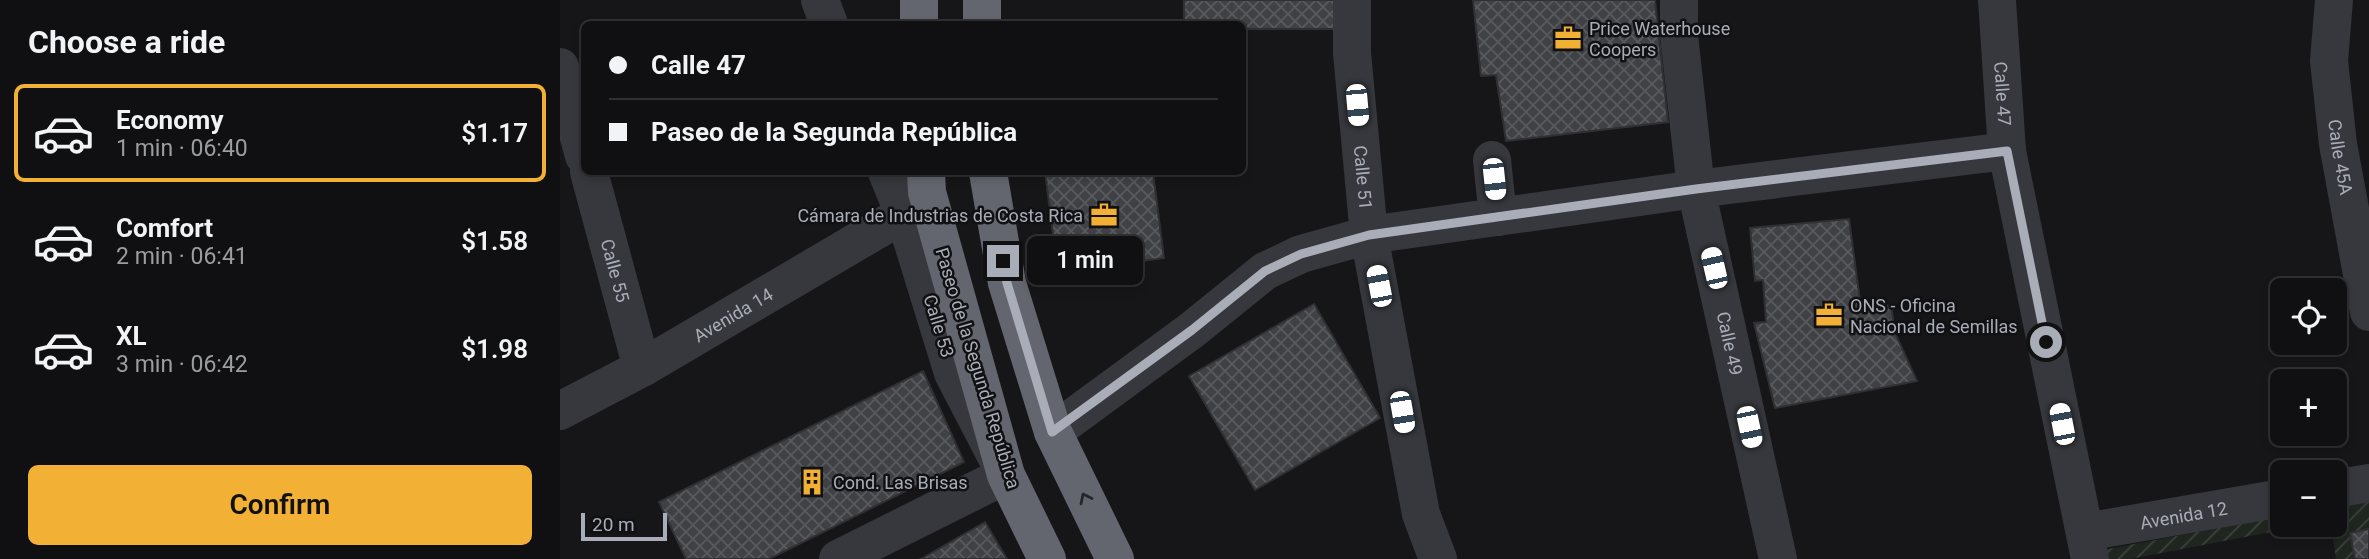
<!DOCTYPE html>
<meta charset="utf-8">
<style>
body{margin:0;font-family:Roboto,sans-serif;background:#19191b;color:#f1f3f6;height:100vh;display:flex;flex-direction:column;font-size:26px;white-space:nowrap}
*{box-sizing:border-box;margin:0}
p{font-size:23px;color:#9c9d9f}
.icon{flex:none;width:38px;height:38px;fill:none;stroke:currentColor;stroke-width:2;stroke-linecap:round;stroke-linejoin:round}
.map{position:relative;flex:1;overflow:hidden}
.panel{display:flex;flex-direction:column;background:#101012;width:560px}
.panel>*{flex:none}
.guide{position:absolute;left:21px;top:21px;width:665px;height:154px;border-radius:10px;box-shadow:0 4px 10px #0003,0 0 0 2px #303032;display:grid;align-content:center;height:154px;padding:0 28px;background:#101012}
.fabs{position:absolute;left:1710px;top:278px;display:grid;gap:14px}
.fabs a{display:grid;place-items:center;width:77px;height:77px;border-radius:10px;background:#101012;box-shadow:0 4px 10px #0003,0 0 0 2px #303032;font-size:35px}
.scale{position:absolute;left:21px;bottom:18px;width:86px;box-sizing:border-box;padding-left:7px;border:4px solid #a8adb8;border-top:0;font-size:19px;line-height:24px;white-space:nowrap;color:#a8adb8;-webkit-text-stroke:5px #111113;paint-order:stroke}
.end{position:absolute;width:32px;height:32px;margin:-16px;border:9px solid #a8adb8;background:#111;box-shadow:0 0 0 4px #111}
.from{border-radius:50%}
.bubble{position:absolute;height:49px;border-radius:10px;background:#101012;box-shadow:0 4px 10px #0003,0 0 0 2px #303032;font-size:23px;font-weight:600;line-height:49px;text-align:center}
.car{position:absolute;width:21px;height:42px;margin:-21px -10px;border-radius:9px;box-shadow:0 0 5px 2px #0007;background:linear-gradient(#fff 24%,#345 0 40%,#fff 0 76%,#345 0 86%,#fff 0)}
.guide b{display:flex;align-items:center;gap:24px;height:66px;font-size:26px}
.guide b+b{border-top:2px solid #303032}
.guide i{width:18px;height:18px;background:#f1f3f6}
ul{padding:0;list-style:none}
li{display:flex;align-items:center;gap:21px;height:98px;margin:0 14px 10px;padding:0 14px;border:4px solid transparent;border-radius:10px}
li div{flex:1}
li b{display:block;font-size:26px}
li em{font-style:normal;font-weight:600}
li.selected{border-color:#f2b134}
li>.icon{width:63px;height:63px;stroke-width:1.5}
h2{padding:0 28px;font-size:32px;line-height:84px}
.cta{display:flex;gap:14px;margin-top:auto;padding:14px 28px}
.cta a{flex:1;height:80px;border-radius:10px;background:#f2b134;color:#111;font-size:28px;font-weight:600;line-height:80px;text-align:center}
main{display:flex;flex:1;min-height:0}
.map>svg:first-child{display:block}
.garden{fill:url(#garden-furrows)}
.building{fill:url(#building-cross-hatch);stroke:#303034;stroke-width:2}
.lines{fill:none;stroke-linecap:round;stroke-linejoin:round}
.minor{stroke:#37383d;stroke-width:38}
.highway{stroke:#63666e;stroke-width:38}
.oneway{stroke:#26262a}
.route{stroke:#a8adb8;stroke-width:9}
.labels{text-anchor:middle;dominant-baseline:central;stroke-width:5;stroke-linejoin:round;paint-order:stroke}
.poi-label{font-size:18px;fill:#a8adb8;stroke:#111113;text-anchor:start}
.street-label{font-size:18px;fill:#a8adb8;stroke:#111113}
</style>
<main>
<section class="panel">
<h2>Choose a ride</h2>
<ul>
<li class="selected"><svg class="icon" aria-label="car" viewBox="0 0 24 24"><path d="M5 17H2v-5l4-1 3-4h7l3 4 3 1v5h-3M9 17h6M6 11h13"/><circle cx="7" cy="17" r="2"/><circle cx="17" cy="17" r="2"/></svg><div><b>Economy</b><p>1 min · 06:40</p></div><em>$1.17</em></li>
<li><svg class="icon" aria-label="car" viewBox="0 0 24 24"><path d="M5 17H2v-5l4-1 3-4h7l3 4 3 1v5h-3M9 17h6M6 11h13"/><circle cx="7" cy="17" r="2"/><circle cx="17" cy="17" r="2"/></svg><div><b>Comfort</b><p>2 min · 06:41</p></div><em>$1.58</em></li>
<li><svg class="icon" aria-label="car" viewBox="0 0 24 24"><path d="M5 17H2v-5l4-1 3-4h7l3 4 3 1v5h-3M9 17h6M6 11h13"/><circle cx="7" cy="17" r="2"/><circle cx="17" cy="17" r="2"/></svg><div><b>XL</b><p>3 min · 06:42</p></div><em>$1.98</em></li>
</ul>
<div class="cta"><a>Confirm</a></div>
</section>
<div class="map">
<svg width="1809" height="559" viewBox="0 0 1809 559">
<defs>
<pattern id="garden-furrows" width="10" height="10" patternUnits="userSpaceOnUse" patternTransform="scale(1.75)"><rect width="10" height="10" fill="#1e261f"/><path d="M-1 1l2-2M0 10L10 0M9 11l2-2" fill="none" stroke="#3c433d"/></pattern>
<pattern id="building-cross-hatch" width="8" height="8" patternUnits="userSpaceOnUse" patternTransform="scale(1.75)"><rect width="8" height="8" fill="#404145"/><path d="M0 0l8 8M0 8l8-8" fill="none" stroke="#595a5e"/></pattern>
</defs>
<rect width="100%" height="100%" fill="#161618"/>
<path class="garden" d="M1809,499V559H1776L1771,525H1774L1775,506Z
M1722,516V525H1748L1570,559H1539L1537,551Z"/>
<path class="building" d="M624,0H778L777,29H682V24H624Z
M913,0H1095L1108,122L946,141L936,75L921,76Z
M485,172H593L604,258L498,273Z
M1289,219L1301,308L1331,305L1335,333L1357,381L1215,408L1194,323L1206,322L1203,280L1195,281L1190,228Z
M754,304L820,418L695,490L629,376Z
M363,371L404,462L209,559H126L99,502Z
M425,522L447,559H361Z
M1809,529V559H1795L1790,533Z"/>
<g class="lines">
<g class="minor">
<path d="M260,0L269,24"/>
<path id="s1" d="M792,0V53L809,235L861,514L878,559"/>
<path id="s2" d="M1119,0V35L1136,189L1218,559"/>
<path id="s3" d="M1437,0L1447,151L1530,559"/>
<path id="s4" d="M1774,0L1769,61L1778,144L1809,312"/>
<path d="M0,67L24,156"/>
<path d="M932,160L938,217"/>
<path id="s5" d="M29,172L82,368"/>
<path id="s6" d="M0,411L82,368L344,214"/>
<path d="M493,432L632,330L705,271L741,254L809,235L1136,189L1447,151"/>
<path d="M1774,489L1809,483"/>
<path id="s7" d="M1525,532L1722,498"/>
<path d="M278,559L446,475L393,373L344,214L327,172"/>
</g>
<path class="highway" d="M359,24V0
M422,24V0
M366,172L367,192L446,475L487,559
M428,172L447,283L493,432L555,559"/>
</g>
<defs><path id="oneway-chevron" d="M-2-3.5L2.5 0L-2 3.5" fill="none" stroke-width="1.6" stroke-linecap="round" stroke-linejoin="round" transform="scale(1.75)"/></defs>
<use class="oneway" href="#oneway-chevron" transform="translate(525 498) rotate(-116)"/>
<g class="lines">
<path class="route" d="M443,261L447,283L492,432L632,330L705,271L741,254L809,235L1136,189L1447,151L1486,342"/>
</g>
<defs>
<g id="office-bare" transform="scale(2.1)"><path d="M-6-3h4V-5.5h4V-3h4V5H-6ZM-1-4.5V-3h2v-1.5ZM-6 0V1H6V0Z" fill="#f2b134" stroke="#111113" stroke-width="2.5" paint-order="stroke"/></g>
<g id="building-bare" transform="scale(2.1)"><path d="M-4-6H4V6H1V3H-1V6H-4ZM-2.5-4.3h1.7v1.8h-1.7ZM.8-4.3h1.7v1.8H.8ZM-2.5-1h1.7V.8h-1.7ZM.8-1h1.7V.8H.8Z" fill="#f2b134" stroke="#111113" stroke-width="2.5" paint-order="stroke"/></g>
</defs>
<g fill-rule="evenodd">
<use href="#office-bare" x="1008" y="38"/>
<use href="#office-bare" x="544" y="215"/>
<use href="#office-bare" x="1269" y="315"/>
<use href="#building-bare" x="252" y="482"/>
</g>
<g class="labels">
<g class="poi-label">
<text x="1029" y="28">Price Waterhouse<tspan x="1029" dy="21">Coopers</tspan></text>
<text x="523" y="215" text-anchor="end">Cámara de Industrias de Costa Rica</text>
<text x="1290" y="305">ONS - Oficina<tspan x="1290" dy="21">Nacional de Semillas</tspan></text>
<text x="273" y="482">Cond. Las Brisas</text>
</g>
<g class="street-label">
<text stroke="none"><textPath href="#s3" startOffset="94">Calle 47</textPath></text>
<text stroke="none"><textPath href="#s4" startOffset="158">Calle 45A</textPath></text>
<text stroke="none"><textPath href="#s1" startOffset="178">Calle 51</textPath></text>
<text stroke="none"><textPath href="#s5" startOffset="102">Calle 55</textPath></text>
<text stroke="none"><textPath href="#s6" startOffset="198">Avenida 14</textPath></text>
<text transform="translate(379 326) rotate(73)">Calle 53</text>
<text stroke="none"><textPath href="#s2" startOffset="348">Calle 49</textPath></text>
<text transform="translate(418 368) rotate(73)">Paseo de la Segunda República</text>
<text stroke="none"><textPath href="#s7" startOffset="100">Avenida 12</textPath></text>
</g>
</g>
</svg>
<div class="fabs">
<a><svg class="icon" aria-label="locate" viewBox="0 0 24 24"><circle cx="12" cy="12" r="6"/><path d="M12 2v4M12 18v4M2 12h4M18 12h4"/></svg></a>
<a>+</a>
<a>−</a>
</div>
<div class="scale">20 m</div>
<i class="end from" style="left:1486px;top:342px"></i>
<i class="end" style="left:443px;top:261px"></i>
<div class="bubble" style="left:467px;top:236px;width:116px">1 min</div>
<i class="car" style="left:797px;top:105px;rotate:175deg"></i>
<i class="car" style="left:934px;top:179px;rotate:174deg"></i>
<i class="car" style="left:1154px;top:268px;rotate:347deg"></i>
<i class="car" style="left:819px;top:286px;rotate:349deg"></i>
<i class="car" style="left:842px;top:412px;rotate:170deg"></i>
<i class="car" style="left:1502px;top:424px;rotate:349deg"></i>
<i class="car" style="left:1189px;top:427px;rotate:168deg"></i>
<div class="guide">
<b><i class="from"></i>Calle 47</b>
<b><i></i>Paseo de la Segunda República</b>
</div>
</div>
</main>
